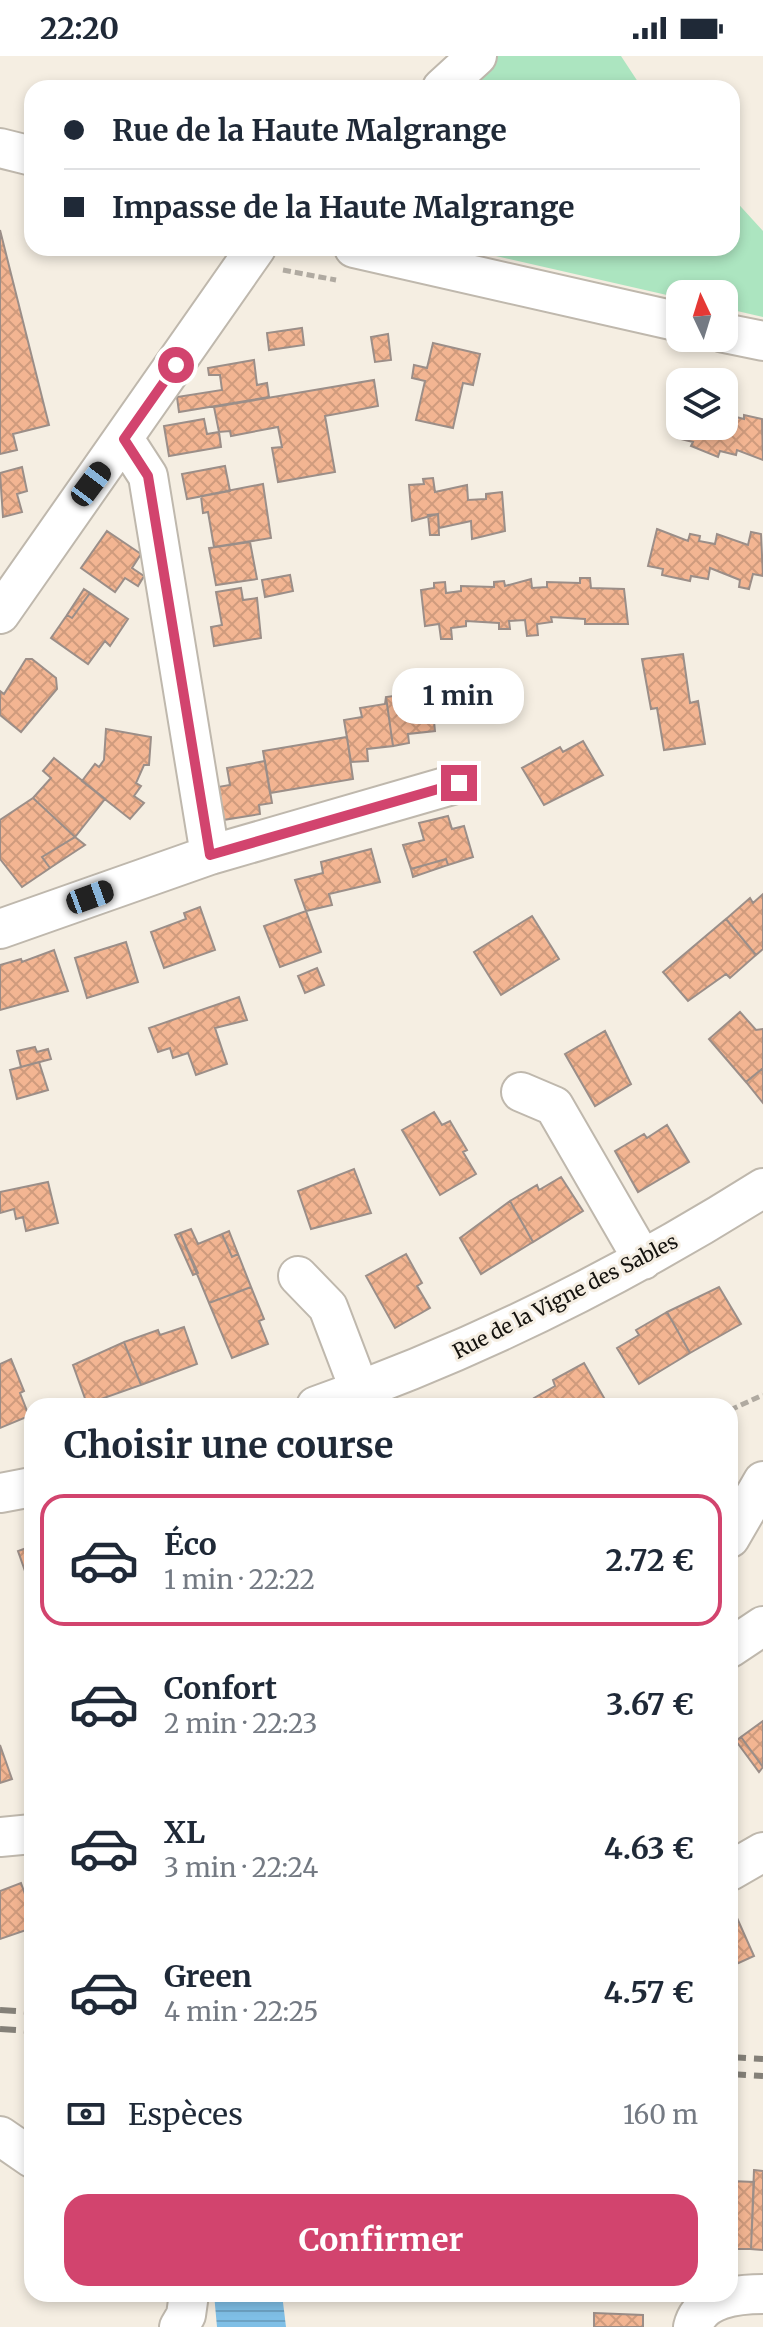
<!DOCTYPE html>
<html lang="fr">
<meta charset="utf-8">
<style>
body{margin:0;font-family:Merriweather,serif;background:#f2f2f3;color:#1f2937;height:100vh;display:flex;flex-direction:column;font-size:30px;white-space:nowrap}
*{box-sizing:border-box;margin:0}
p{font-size:26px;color:#747a83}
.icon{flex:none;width:44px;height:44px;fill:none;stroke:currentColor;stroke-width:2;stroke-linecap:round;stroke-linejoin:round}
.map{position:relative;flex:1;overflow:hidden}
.drawer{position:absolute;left:24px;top:1342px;width:714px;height:904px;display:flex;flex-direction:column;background:#fff;border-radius:24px;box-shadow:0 4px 12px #0003}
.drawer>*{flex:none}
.hud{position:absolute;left:24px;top:24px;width:716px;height:176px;border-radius:24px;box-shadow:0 4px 12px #0003;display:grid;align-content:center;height:176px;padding:0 40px;background:#fff}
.needle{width:52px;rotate:356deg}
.controls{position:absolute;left:666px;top:224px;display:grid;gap:16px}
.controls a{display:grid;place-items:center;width:72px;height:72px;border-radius:16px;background:#fff;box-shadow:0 4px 12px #0003;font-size:40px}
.end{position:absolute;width:36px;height:36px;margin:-18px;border:10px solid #d2446e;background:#fff;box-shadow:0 0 0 4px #fff}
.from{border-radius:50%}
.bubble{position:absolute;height:56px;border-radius:24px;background:#fff;box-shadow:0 4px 12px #0003;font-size:26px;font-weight:700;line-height:56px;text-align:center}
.car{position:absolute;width:24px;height:48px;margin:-24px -12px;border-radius:10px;box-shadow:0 0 6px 2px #0007;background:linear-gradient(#222 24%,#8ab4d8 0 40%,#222 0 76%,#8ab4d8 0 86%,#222 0)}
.hud b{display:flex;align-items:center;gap:28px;height:76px;font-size:30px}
.hud b+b{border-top:2px solid #e0e1e3}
.hud i{width:20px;height:20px;background:#1f2937}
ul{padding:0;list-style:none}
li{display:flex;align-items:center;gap:24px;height:132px;margin:0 16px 12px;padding:0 24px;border:4px solid transparent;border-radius:24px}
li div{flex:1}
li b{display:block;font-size:30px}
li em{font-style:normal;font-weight:700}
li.active{border-color:#d2446e}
li>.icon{width:72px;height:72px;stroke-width:1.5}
h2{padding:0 40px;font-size:36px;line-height:96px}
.pay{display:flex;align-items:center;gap:20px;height:88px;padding:0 40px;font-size:30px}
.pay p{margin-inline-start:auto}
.cta{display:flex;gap:16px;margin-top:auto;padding:16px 40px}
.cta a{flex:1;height:92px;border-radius:24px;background:#d2446e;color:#fff;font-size:32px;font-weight:700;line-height:92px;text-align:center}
.status{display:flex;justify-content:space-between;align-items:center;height:56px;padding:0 40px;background:#fff;direction:ltr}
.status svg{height:22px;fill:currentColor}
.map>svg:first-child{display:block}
.green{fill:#ace5c0}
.water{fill:url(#water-rules)}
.building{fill:url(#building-cross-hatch);stroke:#9b8e88;stroke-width:2}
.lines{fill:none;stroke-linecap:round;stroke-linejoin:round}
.minor-casing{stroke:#bfb8ad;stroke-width:42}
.path{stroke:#b0aaa1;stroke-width:5;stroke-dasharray:8 4;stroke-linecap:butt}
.minor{stroke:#fff;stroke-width:38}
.rail{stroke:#848078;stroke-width:6;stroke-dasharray:16 8;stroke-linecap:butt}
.route{stroke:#d2446e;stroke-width:10}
.labels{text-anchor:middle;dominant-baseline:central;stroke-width:6;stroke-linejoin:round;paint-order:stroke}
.street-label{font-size:20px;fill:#14120e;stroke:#f5eee2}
</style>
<div class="status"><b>22:20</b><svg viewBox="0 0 49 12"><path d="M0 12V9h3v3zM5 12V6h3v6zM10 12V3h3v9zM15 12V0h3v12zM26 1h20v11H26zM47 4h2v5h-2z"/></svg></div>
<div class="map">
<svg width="763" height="2271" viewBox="0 0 763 2271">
<defs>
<pattern id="water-rules" width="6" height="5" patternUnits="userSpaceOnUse" patternTransform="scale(2)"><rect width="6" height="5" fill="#7fbfe6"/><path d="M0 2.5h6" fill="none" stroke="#6da3c4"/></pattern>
<pattern id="building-cross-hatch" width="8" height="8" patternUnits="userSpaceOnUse" patternTransform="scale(2)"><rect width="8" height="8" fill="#f3b592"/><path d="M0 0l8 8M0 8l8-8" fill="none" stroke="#cf9b7d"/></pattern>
</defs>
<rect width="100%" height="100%" fill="#f5eee2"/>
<path class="green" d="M490,0H621L642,32H455Z
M732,141L763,175V261L724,252V238H680V242L461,192H732Z"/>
<path class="water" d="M214,2238H282L286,2271H217Z"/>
<path class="building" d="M0,174L49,369L13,378L17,394L0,398Z
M302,272L304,289L269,294L267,277Z
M388,278L391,304L375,306L371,281Z
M433,287L480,298L473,329L463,327L453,372L416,364L425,325L412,322L414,309L427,312Z
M254,304L257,329L267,327L269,341L179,356L177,341L222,334L220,319H209L208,312Z
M374,324L378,350L325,360L335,416L278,426L272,392L282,391L278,371L231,380L230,375L219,376L214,351Z
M724,354L729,356L728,359L744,363V359L762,363L763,404L737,394L736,399L720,395L718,401L691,390L693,386L677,382L680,370H724Z
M204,363L207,378L219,376L221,391L169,400L164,370Z
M225,410L230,435L187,443L182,418Z
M22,411L27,435L17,438L22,456L3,461L0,417Z
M433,422L435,436L467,429L468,444L486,443V438L502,436L505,475L472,483L471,465L439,472L438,458L412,465L409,429L424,428L423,423Z
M263,428L271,482L214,491L208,456L203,457L201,440Z
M438,458L439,479H430L428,459Z
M657,473L688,485L690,478L700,480L699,485L715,488L717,478L748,489L751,476L761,478L763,520L753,518L749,533L739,531L740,524L710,512L708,523L691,520L690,525L662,519L663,513L648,510Z
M107,475L141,498L132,512L144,520L138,530L125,522L115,536L81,512Z
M250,486L257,523L216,529L209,492Z
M290,519L293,535L265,541L262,524Z
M580,522H590L591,532L624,533L628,568H585V563L551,561L552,566L537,568L538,579L527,580L525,564L509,565L510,573H499V567L466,565V570L451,572L452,583H441L439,568L425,570L421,534L434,532V527L445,526L446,537L461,535V530L494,531V526L504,525L505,530L531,523L532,532L547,531V526L580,527Z
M241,532L243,544L257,542L261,582L214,590L211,571L222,569L216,536Z
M84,533L90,537L72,562L67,559Z
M90,537L128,563L110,590L105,585L88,608L51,582L67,559L72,562Z
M683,598L690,647L698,645L705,688L664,694L657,652L651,653L642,603Z
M26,603H32L56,622L57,633L21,676L0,659V635L4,638Z
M431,635L435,675L408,678L409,687L393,690L386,641Z
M386,641L393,690L367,693L368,705L351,706L344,664L362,661L360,652L385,648Z
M106,673L151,681L149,709H144L136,727L141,730L134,740L144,747L130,763L82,725L95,708L99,711L104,704Z
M347,681L353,723L270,737L263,695Z
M583,685L603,719L544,749L522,712L560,691L563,696Z
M54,702L105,743L75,781L33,742L51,722L43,715Z
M265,705L272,747L259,749L260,758L223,764L218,731L230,729L227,712Z
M33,742L75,781L42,801L50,812L22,831L0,803V764Z
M448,760L452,773L464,770L473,801L448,809L446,803L411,813L403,789L424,784L419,767Z
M75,781L85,789L50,812L42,801Z
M371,793L380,826L329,838L332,849L306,855L295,824L323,817L321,806Z
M446,803L448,809L413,821L411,813Z
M763,838V893L756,899L726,863L750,842L753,847Z
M200,851L215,894L164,912L151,876L186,863L184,857Z
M306,855L321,896L280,911L264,870Z
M532,860L559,903L501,939L474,896Z
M726,863L756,899L730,922L726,918L688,945L663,916Z
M126,886L138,926L87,942L75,902Z
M54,894L68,935L0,954V909L21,903L22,906Z
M317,912L324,929L305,937L298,920Z
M239,941L247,964L215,972L227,1008L196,1019L188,997L173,1002L170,992L158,996L149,972Z
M740,956L756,974L763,973V1012L746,1026L709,983Z
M605,975L631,1028L595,1050L565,998Z
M35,991L37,996L48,993L51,1003L21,1011L17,995Z
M39,1006L48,1034L17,1043L10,1014Z
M763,1012V1047L746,1026Z
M434,1056L442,1069L450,1065L467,1094L463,1096L476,1118L440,1139L402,1074Z
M667,1069L689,1106L638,1136L615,1095L644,1078L647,1082Z
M354,1113L371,1157L311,1173L298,1135Z
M561,1121L583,1155L533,1186L510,1145L537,1129L539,1134Z
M48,1126L58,1167L26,1175L23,1161L16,1163L14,1153L0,1157V1136Z
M510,1145L533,1186L481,1218L460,1182Z
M191,1173L198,1188L222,1178L232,1201L238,1198L251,1231L209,1247L180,1177Z
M229,1175L238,1198L232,1201L222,1178Z
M180,1177L198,1217L193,1219L175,1179Z
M406,1198L422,1227L417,1230L430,1252L395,1272L366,1220Z
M251,1231L264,1263L259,1265L268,1288L232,1302L209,1247Z
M719,1231L741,1268L690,1297L667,1256Z
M667,1256L690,1297L639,1328L617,1292L639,1279L636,1274Z
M184,1271L197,1308L141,1329L124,1286L158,1274L160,1279Z
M124,1286L141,1329L87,1348L73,1309Z
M11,1303L24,1335L20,1337L29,1360L0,1372V1308Z
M584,1307L607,1347L539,1350L534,1342L555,1330L553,1324Z
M32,1490V1535L18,1495Z
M763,1665V1711L741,1681Z
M741,1681L763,1711L759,1716L736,1685Z
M0,1689L12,1723L0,1727Z
M21,1827L32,1858V1872L0,1883V1835Z
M733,1853L754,1900L730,1911V1854Z
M754,2114L763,2115V2194L751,2193Z
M730,2125L754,2126L751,2193H730Z
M594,2257L643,2259V2271H594Z"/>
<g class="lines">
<g class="minor-casing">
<path id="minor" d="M442,32L477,0
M0,92L32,100
M354,192L680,266
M724,277L763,285
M124,383L148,420L210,799
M0,558L256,192
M0,873L210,799L459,727
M521,1036L554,1050L643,1204
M298,1220L328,1251L360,1335
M316,1350C473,1295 622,1221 763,1132
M0,1437L32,1431
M730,1482L763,1425
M730,1592L763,1570
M0,1781L32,1778
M730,1815L763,1796
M0,2080L32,2102
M179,2271L186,2259L189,2238
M693,2271C700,2242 738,2238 763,2238"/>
</g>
<path class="path" d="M283,214L336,224
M730,1354L763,1339"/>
<use href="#minor" class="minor"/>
<path class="rail" d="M0,1954L32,1956
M0,1973L32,1975
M730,2001L763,2003
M730,2018L763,2020"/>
</g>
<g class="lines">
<path class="route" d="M176,309L124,383L148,420L210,799L459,727"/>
</g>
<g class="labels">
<g class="street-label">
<text transform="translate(565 1240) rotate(-27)">Rue de la Vigne des Sables</text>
</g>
</g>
</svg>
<div class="controls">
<a><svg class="needle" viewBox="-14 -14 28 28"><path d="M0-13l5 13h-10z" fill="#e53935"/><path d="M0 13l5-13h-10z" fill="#747a83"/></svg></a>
<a><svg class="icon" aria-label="layers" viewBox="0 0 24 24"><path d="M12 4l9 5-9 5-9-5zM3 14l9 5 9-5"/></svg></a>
</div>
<i class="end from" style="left:176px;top:309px"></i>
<i class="end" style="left:459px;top:727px"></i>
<div class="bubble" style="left:392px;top:612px;width:132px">1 min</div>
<i class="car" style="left:91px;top:428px;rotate:37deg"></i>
<i class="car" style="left:90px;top:841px;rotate:70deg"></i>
<div class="hud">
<b><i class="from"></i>Rue de la Haute Malgrange</b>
<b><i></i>Impasse de la Haute Malgrange</b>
</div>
<section class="drawer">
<h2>Choisir une course</h2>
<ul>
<li class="active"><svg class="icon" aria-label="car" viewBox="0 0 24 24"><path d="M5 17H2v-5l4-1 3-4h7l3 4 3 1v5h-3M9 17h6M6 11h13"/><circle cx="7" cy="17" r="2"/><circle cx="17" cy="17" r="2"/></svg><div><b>Éco</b><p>1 min · 22:22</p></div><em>2.72 €</em></li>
<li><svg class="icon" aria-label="car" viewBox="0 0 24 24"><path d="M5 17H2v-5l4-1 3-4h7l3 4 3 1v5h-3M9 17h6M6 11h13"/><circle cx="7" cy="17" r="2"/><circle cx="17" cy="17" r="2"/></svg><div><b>Confort</b><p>2 min · 22:23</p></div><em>3.67 €</em></li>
<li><svg class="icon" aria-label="car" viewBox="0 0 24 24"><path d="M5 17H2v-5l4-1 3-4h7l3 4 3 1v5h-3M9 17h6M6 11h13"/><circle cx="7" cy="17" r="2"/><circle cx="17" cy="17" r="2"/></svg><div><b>XL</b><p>3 min · 22:24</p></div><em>4.63 €</em></li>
<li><svg class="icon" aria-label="car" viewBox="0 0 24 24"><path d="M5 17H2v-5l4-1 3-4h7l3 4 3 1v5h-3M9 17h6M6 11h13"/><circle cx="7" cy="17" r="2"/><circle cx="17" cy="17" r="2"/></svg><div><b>Green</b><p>4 min · 22:25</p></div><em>4.57 €</em></li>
</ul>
<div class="pay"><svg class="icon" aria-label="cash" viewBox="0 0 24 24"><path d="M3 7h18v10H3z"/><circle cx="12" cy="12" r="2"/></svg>Espèces<p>160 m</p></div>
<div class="cta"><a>Confirmer</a></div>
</section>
</div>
